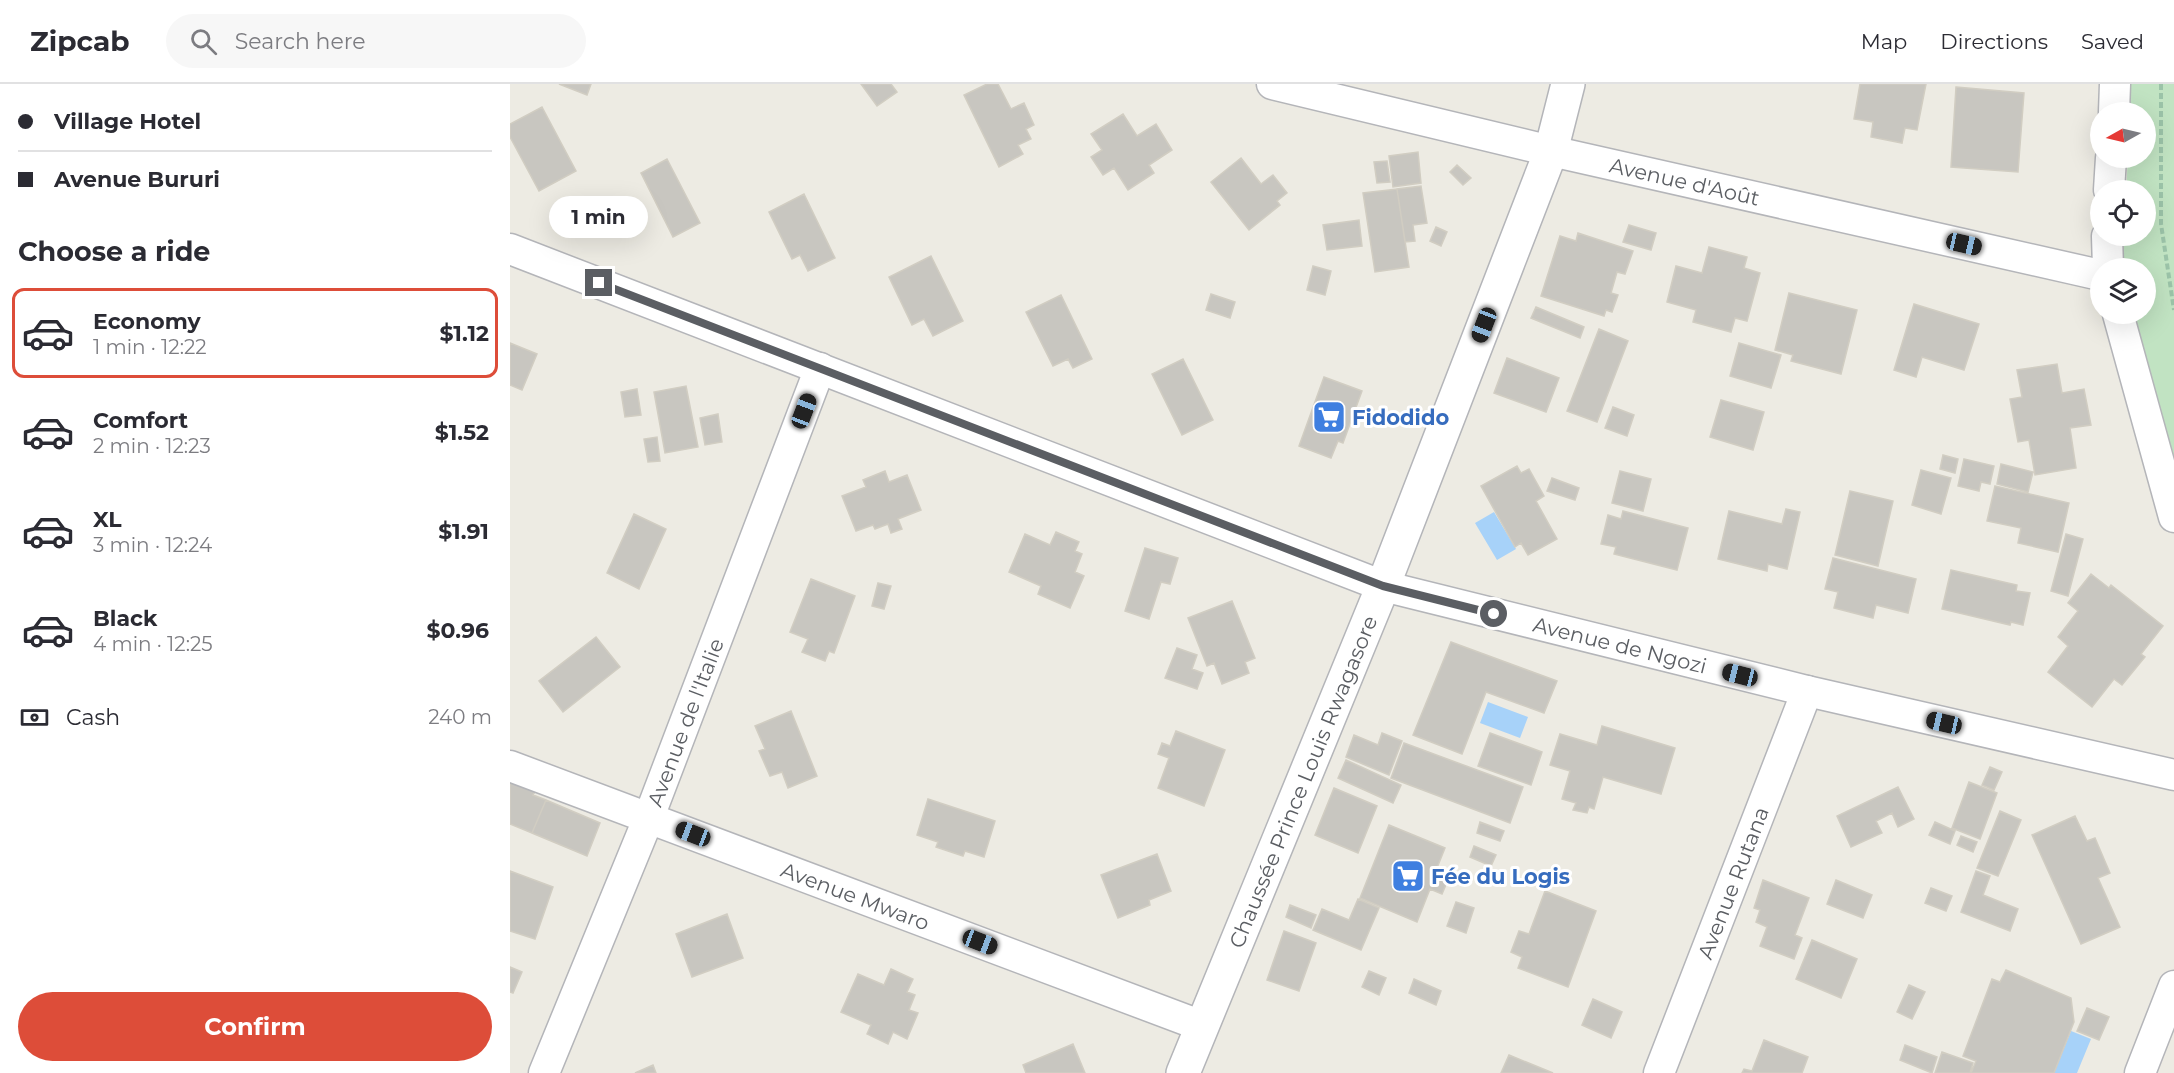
<!DOCTYPE html>
<meta charset="utf-8">
<style>
body{margin:0;font-family:Montserrat,sans-serif;background:#f7f7f7;color:#2b2b33;height:100vh;display:flex;flex-direction:column;font-size:22px;white-space:nowrap}
*{box-sizing:border-box;margin:0}
p{font-size:20px;color:#7c7c81}
.icon{flex:none;width:33px;height:33px;fill:none;stroke:currentColor;stroke-width:2;stroke-linecap:round;stroke-linejoin:round}
.map{position:relative;flex:1;overflow:hidden}
.details{display:flex;flex-direction:column;background:#fff;width:510px}
.details>*{flex:none}
.guide{display:grid;align-content:center;height:132px;padding:0 18px;background:#fff}
.needle{width:39px;rotate:262deg}
.fabs{position:absolute;left:1580px;top:18px;display:grid;gap:12px}
.fabs a{display:grid;place-items:center;width:66px;height:66px;border-radius:50%;background:#fff;box-shadow:0 6px 24px #0002;font-size:30px}
.end{position:absolute;width:27px;height:27px;margin:-14px;border:8px solid #5b5e63;background:#fff;box-shadow:0 0 0 3px #fff}
.from{border-radius:50%}
.bubble{position:absolute;height:42px;border-radius:21px;background:#fff;box-shadow:0 6px 24px #0002;font-size:20px;font-weight:700;line-height:42px;text-align:center}
.car{position:absolute;width:18px;height:36px;margin:-18px -9px;border-radius:8px;box-shadow:0 0 4px 2px #0007;background:linear-gradient(#222 24%,#8ab4d8 0 40%,#222 0 76%,#8ab4d8 0 86%,#222 0)}
.guide b{display:flex;align-items:center;gap:21px;height:57px;font-size:22px}
.guide b+b{border-top:2px solid #e1e1e2}
.guide i{width:15px;height:15px;background:#2b2b33}
ul{padding:0;list-style:none}
li{display:flex;align-items:center;gap:18px;height:90px;margin:0 12px 9px;padding:0 6px;border:3px solid transparent;border-radius:12px}
li div{flex:1}
li b{display:block;font-size:22px}
li em{font-style:normal;font-weight:700}
li.active{border-color:#dd4d39}
li>.icon{width:54px;height:54px;stroke-width:1.5}
h2{padding:0 18px;font-size:27px;line-height:72px}
.pay{display:flex;align-items:center;gap:15px;height:66px;padding:0 18px;font-size:22px}
.pay p{margin-inline-start:auto}
.cta{display:flex;gap:12px;margin-top:auto;padding:12px 18px}
.cta a{flex:1;height:69px;border-radius:36px;background:#dd4d39;color:#fff;font-size:24px;font-weight:700;line-height:69px;text-align:center}
header{display:flex;align-items:center;gap:36px;box-sizing:border-box;height:84px;padding:0 30px;background:#fff;border-bottom:2px solid #e1e1e2}
header strong{font-size:28px}
nav{display:flex;gap:33px;margin-inline-start:auto;font-size:21px}
.search{width:420px;height:54px;background:#f7f7f7;display:flex;align-items:center;gap:15px;box-sizing:border-box;padding:0 21px;border-radius:33px;color:#7c7c81;font-size:22px}
main{display:flex;flex:1;min-height:0}
.map>svg:first-child{display:block}
.green{fill:#c1e3c2}
.water{fill:#a7d2f9}
.building{fill:#c8c6c0;stroke:#d1cdc2;stroke-width:1.5}
.lines{fill:none;stroke-linecap:round;stroke-linejoin:round}
.minor-casing{stroke:#b4b5b9;stroke-width:33}
.tertiary-casing{stroke:#b4b5b9;stroke-width:36}
.path{stroke:#9bc3a8;stroke-width:4;stroke-dasharray:6 3;stroke-linecap:butt}
.minor{stroke:#fff;stroke-width:30}
.tertiary{stroke:#fff;stroke-width:33}
.route{stroke:#5b5e63;stroke-width:8}
.labels{text-anchor:middle;dominant-baseline:central;stroke-width:6;stroke-linejoin:round;paint-order:stroke}
.street-label{font-size:21px;fill:#5b5e63;stroke:#fff}
.shop-label{font-size:21px;font-weight:bold;fill:#366cbe;stroke:#fff;text-anchor:start}
</style>
<header>
<strong>Zipcab</strong>
<div class="search"><svg class="icon" aria-label="search" viewBox="0 0 24 24"><circle cx="10" cy="10" r="6"/><path d="M15 15l6 6"/></svg>Search here</div>
<nav><a>Map</a><a>Directions</a><a>Saved</a></nav>
</header>
<main>
<section class="details">
<div class="guide">
<b><i class="from"></i>Village Hotel</b>
<b><i></i>Avenue Bururi</b>
</div>
<h2>Choose a ride</h2>
<ul>
<li class="active"><svg class="icon" aria-label="car" viewBox="0 0 24 24"><path d="M5 17H2v-5l4-1 3-4h7l3 4 3 1v5h-3M9 17h6M6 11h13"/><circle cx="7" cy="17" r="2"/><circle cx="17" cy="17" r="2"/></svg><div><b>Economy</b><p>1 min · 12:22</p></div><em>$1.12</em></li>
<li><svg class="icon" aria-label="car" viewBox="0 0 24 24"><path d="M5 17H2v-5l4-1 3-4h7l3 4 3 1v5h-3M9 17h6M6 11h13"/><circle cx="7" cy="17" r="2"/><circle cx="17" cy="17" r="2"/></svg><div><b>Comfort</b><p>2 min · 12:23</p></div><em>$1.52</em></li>
<li><svg class="icon" aria-label="car" viewBox="0 0 24 24"><path d="M5 17H2v-5l4-1 3-4h7l3 4 3 1v5h-3M9 17h6M6 11h13"/><circle cx="7" cy="17" r="2"/><circle cx="17" cy="17" r="2"/></svg><div><b>XL</b><p>3 min · 12:24</p></div><em>$1.91</em></li>
<li><svg class="icon" aria-label="car" viewBox="0 0 24 24"><path d="M5 17H2v-5l4-1 3-4h7l3 4 3 1v5h-3M9 17h6M6 11h13"/><circle cx="7" cy="17" r="2"/><circle cx="17" cy="17" r="2"/></svg><div><b>Black</b><p>4 min · 12:25</p></div><em>$0.96</em></li>
</ul>
<div class="pay"><svg class="icon" aria-label="cash" viewBox="0 0 24 24"><path d="M3 7h18v10H3z"/><circle cx="12" cy="12" r="2"/></svg>Cash<p>240 m</p></div>
<div class="cta"><a>Confirm</a></div>
</section>
<div class="map">
<svg width="1664" height="989" viewBox="0 0 1664 989">
<rect width="100%" height="100%" fill="#edebe3"/>
<path class="green" d="M1621,0H1664V373L1623,230H1635V184H1613L1614,152H1635V106H1616L1618,74H1635V28H1620Z"/>
<path class="water" d="M984,428L1006,465L987,476L965,439Z
M978,618L1018,633L1010,654L970,639Z
M1561,947L1581,955L1567,989H1544Z"/>
<path class="building" d="M49,0H81L77,11Z
M351,0H381L387,8L367,22Z
M477,0H488L501,25L514,19L524,41L516,45L521,55L508,61L513,70L489,83L454,11Z
M1350,0H1416L1407,46L1395,44L1392,59L1361,53L1363,38L1344,35Z
M1446,3L1514,9L1508,88L1441,83Z
M32,23L66,87L29,107L0,53V40Z
M613,30L627,52L646,40L662,66L639,81L644,89L618,106L604,84L593,91L581,73L592,66L581,50Z
M908,68L911,99L883,103L879,72Z
M731,74L751,100L763,91L777,109L767,117L770,121L739,146L701,98Z
M157,75L190,139L163,153L131,89Z
M877,77L880,98L867,99L864,78Z
M947,81L961,94L953,101L940,88Z
M911,102L917,139L903,141L905,157L895,158L887,105Z
M887,105L899,183L865,188L853,109Z
M294,110L325,174L298,187L290,171L282,175L259,128Z
M849,136L852,162L817,166L813,141Z
M1119,141L1146,149L1141,166L1113,158Z
M926,143L937,148L931,162L920,157Z
M1068,149L1123,167L1115,190L1107,188L1101,209L1108,211L1102,228L1096,226L1094,232L1031,212L1050,152L1066,157Z
M1199,163L1237,173L1234,184L1250,189L1237,237L1225,234L1221,248L1183,238L1186,226L1157,218L1166,182L1192,189Z
M421,172L453,237L423,252L414,235L402,241L379,193Z
M803,182L821,187L815,211L797,206Z
M1279,209L1347,226L1331,290L1281,277L1283,271L1265,266Z
M701,210L725,218L720,234L696,226Z
M551,211L582,275L563,284L558,275L543,282L516,228Z
M1404,220L1469,240L1454,286L1412,273L1406,293L1384,286Z
M1026,223L1074,243L1070,254L1021,234Z
M1089,245L1118,257L1087,338L1057,327Z
M0,259L27,270L12,306L0,301Z
M1229,259L1271,271L1261,304L1220,292Z
M997,274L1049,294L1036,328L984,309Z
M673,275L703,336L672,351L642,290Z
M1547,280L1552,309L1574,305L1581,341L1560,344L1566,384L1525,391L1519,356L1508,358L1500,315L1512,313L1507,286Z
M814,293L852,307L833,359L828,357L821,374L789,362Z
M176,302L188,363L155,369L144,308Z
M127,305L131,331L115,333L111,308Z
M1211,316L1254,328L1243,366L1200,353Z
M1103,323L1124,331L1117,352L1095,344Z
M208,330L212,358L195,361L190,334Z
M147,353L150,377L138,378L134,355Z
M1433,371L1448,375L1445,389L1430,385Z
M1454,375L1484,382L1480,400L1471,398L1469,407L1448,402Z
M1491,380L1523,388L1518,408L1487,400Z
M1007,382L1011,389L1019,385L1034,412L1026,417L1047,455L1018,471L1011,459L1005,463L971,402Z
M1411,386L1441,394L1431,430L1402,421Z
M375,387L379,398L397,391L411,426L388,435L392,445L381,449L378,440L365,445L363,441L346,447L332,412L356,403L353,396Z
M1110,387L1141,395L1133,427L1102,419Z
M1042,394L1069,404L1065,416L1037,407Z
M1485,402L1559,419L1548,468L1508,459L1511,444L1477,437Z
M1340,407L1383,417L1368,482L1325,471Z
M1276,425L1290,428L1277,485L1258,480L1257,487L1208,475L1219,427L1272,440Z
M1113,427L1178,444L1167,486L1104,470L1106,463L1091,460L1098,431L1111,435Z
M124,430L156,445L129,505L97,489Z
M546,448L569,458L565,467L572,470L565,488L574,492L560,524L528,510L531,502L499,488L515,450L540,461Z
M1556,450L1573,455L1558,512L1541,507Z
M635,464L668,474L660,500L651,498L639,535L615,527Z
M1323,474L1406,495L1398,529L1366,521L1363,534L1324,524L1328,508L1315,505Z
M1441,486L1507,501L1506,507L1520,509L1513,541L1501,538L1500,541L1432,525Z
M1581,490L1599,504L1601,501L1653,542L1631,570L1635,573L1612,601L1604,595L1582,623L1538,588L1558,562L1548,553L1568,527L1558,519Z
M301,495L345,512L324,569L319,567L315,577L292,568L298,555L280,548Z
M368,499L381,502L374,525L362,522Z
M722,517L745,574L735,578L739,589L712,600L704,579L697,582L678,534Z
M86,553L110,583L53,628L29,597Z
M941,558L1047,597L1034,629L976,608L952,670L903,651Z
M667,564L687,571L682,585L693,589L687,605L655,594Z
M281,627L307,692L278,704L272,688L260,692L249,667L255,665L245,642Z
M1092,642L1165,664L1151,710L1093,693L1084,725L1079,723L1077,729L1063,726L1066,719L1052,715L1060,687L1040,681L1050,650L1087,661Z
M666,647L715,666L694,722L648,704L659,674L648,670L652,659L660,662Z
M872,649L892,657L879,691L836,673L844,651L868,661Z
M980,649L1032,668L1021,701L968,682Z
M894,659L1013,703L1000,739L881,694Z
M836,676L891,701L883,719L828,694Z
M1480,683L1492,688L1484,706L1472,701Z
M0,698L26,706L23,711L36,716L22,749L0,740Z
M1459,698L1487,709L1470,755L1442,744Z
M1388,703L1404,735L1388,743L1382,729L1366,737L1372,749L1341,763L1327,732Z
M824,704L867,722L848,769L805,751Z
M418,715L485,737L474,773L455,767L453,772L426,763L428,758L407,751Z
M36,716L90,739L77,772L22,749Z
M1490,727L1511,736L1488,792L1467,784Z
M1565,732L1577,757L1585,754L1600,789L1588,794L1610,843L1571,860L1522,751Z
M970,738L994,747L990,757L967,749Z
M1425,738L1445,747L1440,760L1419,751Z
M879,741L935,764L927,784L941,789L932,810L920,805L907,838L850,814Z
M1451,752L1467,758L1463,768L1447,761Z
M964,762L986,771L981,782L960,773Z
M647,770L661,807L639,816L640,821L608,834L591,791Z
M0,787L43,803L25,855L0,847Z
M1466,787L1480,792L1473,811L1508,825L1500,847L1451,828Z
M1253,796L1299,814L1285,851L1292,854L1284,875L1250,862L1257,843L1246,838L1250,826L1244,824Z
M1326,796L1362,811L1353,834L1317,820Z
M1421,804L1442,812L1436,827L1415,819Z
M1035,807L1086,827L1058,903L1008,884L1012,873L1001,868L1009,847L1019,850Z
M848,815L869,824L851,866L803,846L812,825L839,836Z
M946,818L964,824L956,849L937,842Z
M780,821L806,831L801,844L776,833Z
M217,830L233,874L182,893L166,850Z
M774,847L806,859L789,907L757,896Z
M1302,856L1347,875L1331,914L1286,895Z
M0,883L12,888L3,909L0,908Z
M381,885L403,895L397,908L405,911L399,926L408,929L397,955L383,948L378,960L357,950L361,941L331,928L348,890L374,901Z
M1496,886L1561,914L1564,938L1544,989H1461L1466,977L1453,972L1482,895L1490,898Z
M859,887L876,894L869,911L852,903Z
M904,895L931,907L926,921L899,909Z
M1399,901L1415,908L1402,935L1387,928Z
M1083,915L1112,928L1101,954L1072,941Z
M1577,924L1599,933L1589,956L1567,947Z
M1254,956L1298,973L1292,989H1232L1234,985L1242,987Z
M563,960L575,989H516L513,981Z
M1395,961L1427,973L1422,989L1390,976Z
M1432,968L1463,979L1460,989H1425Z
M999,971L1043,989H991Z
M143,981L146,989H125Z"/>
<g class="lines">
<g class="minor-casing">
<g id="minor">
<path id="s1" d="M762,0L1041,67L1590,191"/>
<path d="M1604,28L1605,0"/>
<path d="M1599,106L1601,74"/>
<path d="M1597,152L1598,184"/>
<path id="s2" d="M0,165L873,502L1297,607L1664,691"/>
<path d="M1608,230L1664,433"/>
<path id="s3" d="M0,682L692,942"/>
<path id="s4" d="M34,989L139,733L310,284"/>
<path id="s5" d="M1149,989L1297,607"/>
<path d="M1630,989L1664,902"/>
</g>
</g>
<g class="tertiary-casing">
<g id="tertiary">
<path id="s6" d="M673,989L873,502L1041,67L1058,0"/>
</g>
</g>
<path class="path" d="M1651,0V140L1664,226"/>
<use href="#minor" class="minor"/>
<use href="#tertiary" class="tertiary"/>
</g>
<g class="lines">
<path class="route" d="M89,199L873,502L984,530"/>
</g>
<defs>
<g id="supermarket-square" transform="scale(1.725)"><rect x="-9" y="-9" width="18" height="18" rx="4" fill="#3f7fe0" stroke="#fff"/><path d="M-6-5.5h2.5l.6 2H6L4.5 2H-2.5L-4.4-4H-6ZM-1.5 3.2a1.3 1.3 0 1 0 .1 0ZM3 3.2a1.3 1.3 0 1 0 .1 0Z" fill="#fff"/></g>
</defs>
<g fill-rule="evenodd">
<use href="#supermarket-square" x="819" y="333"/>
<use href="#supermarket-square" x="898" y="792"/>
</g>
<g class="labels">
<g class="street-label">
<text stroke="none"><textPath href="#s1" startOffset="424">Avenue d'Août</textPath></text>
<text stroke="none"><textPath href="#s2" startOffset="1180">Avenue de Ngozi</textPath></text>
<text stroke="none"><textPath href="#s4" startOffset="378">Avenue de l'Italie</textPath></text>
<text stroke="none"><textPath href="#s6" startOffset="315">Chaussée Prince Louis Rwagasore</textPath></text>
<text stroke="none"><textPath href="#s5" startOffset="204">Avenue Rutana</textPath></text>
<text stroke="none"><textPath href="#s3" startOffset="369">Avenue Mwaro</textPath></text>
</g>
<g class="shop-label">
<text x="842" y="333">Fidodido</text>
<text x="921" y="792">Fée du Logis</text>
</g>
</g>
</svg>
<div class="fabs">
<a><svg class="needle" viewBox="-14 -14 28 28"><path d="M0-13l5 13h-10z" fill="#e53935"/><path d="M0 13l5-13h-10z" fill="#7c7c81"/></svg></a>
<a><svg class="icon" aria-label="locate" viewBox="0 0 24 24"><circle cx="12" cy="12" r="6"/><path d="M12 2v4M12 18v4M2 12h4M18 12h4"/></svg></a>
<a><svg class="icon" aria-label="layers" viewBox="0 0 24 24"><path d="M12 4l9 5-9 5-9-5zM3 14l9 5 9-5"/></svg></a>
</div>
<i class="end from" style="left:984px;top:530px"></i>
<i class="end" style="left:89px;top:199px"></i>
<div class="bubble" style="left:39px;top:112px;width:99px">1 min</div>
<i class="car" style="left:1454px;top:160px;rotate:103deg"></i>
<i class="car" style="left:974px;top:241px;rotate:201deg"></i>
<i class="car" style="left:294px;top:327px;rotate:21deg"></i>
<i class="car" style="left:1230px;top:591px;rotate:284deg"></i>
<i class="car" style="left:1434px;top:639px;rotate:283deg"></i>
<i class="car" style="left:183px;top:750px;rotate:291deg"></i>
<i class="car" style="left:470px;top:858px;rotate:111deg"></i>
</div>
</main>
